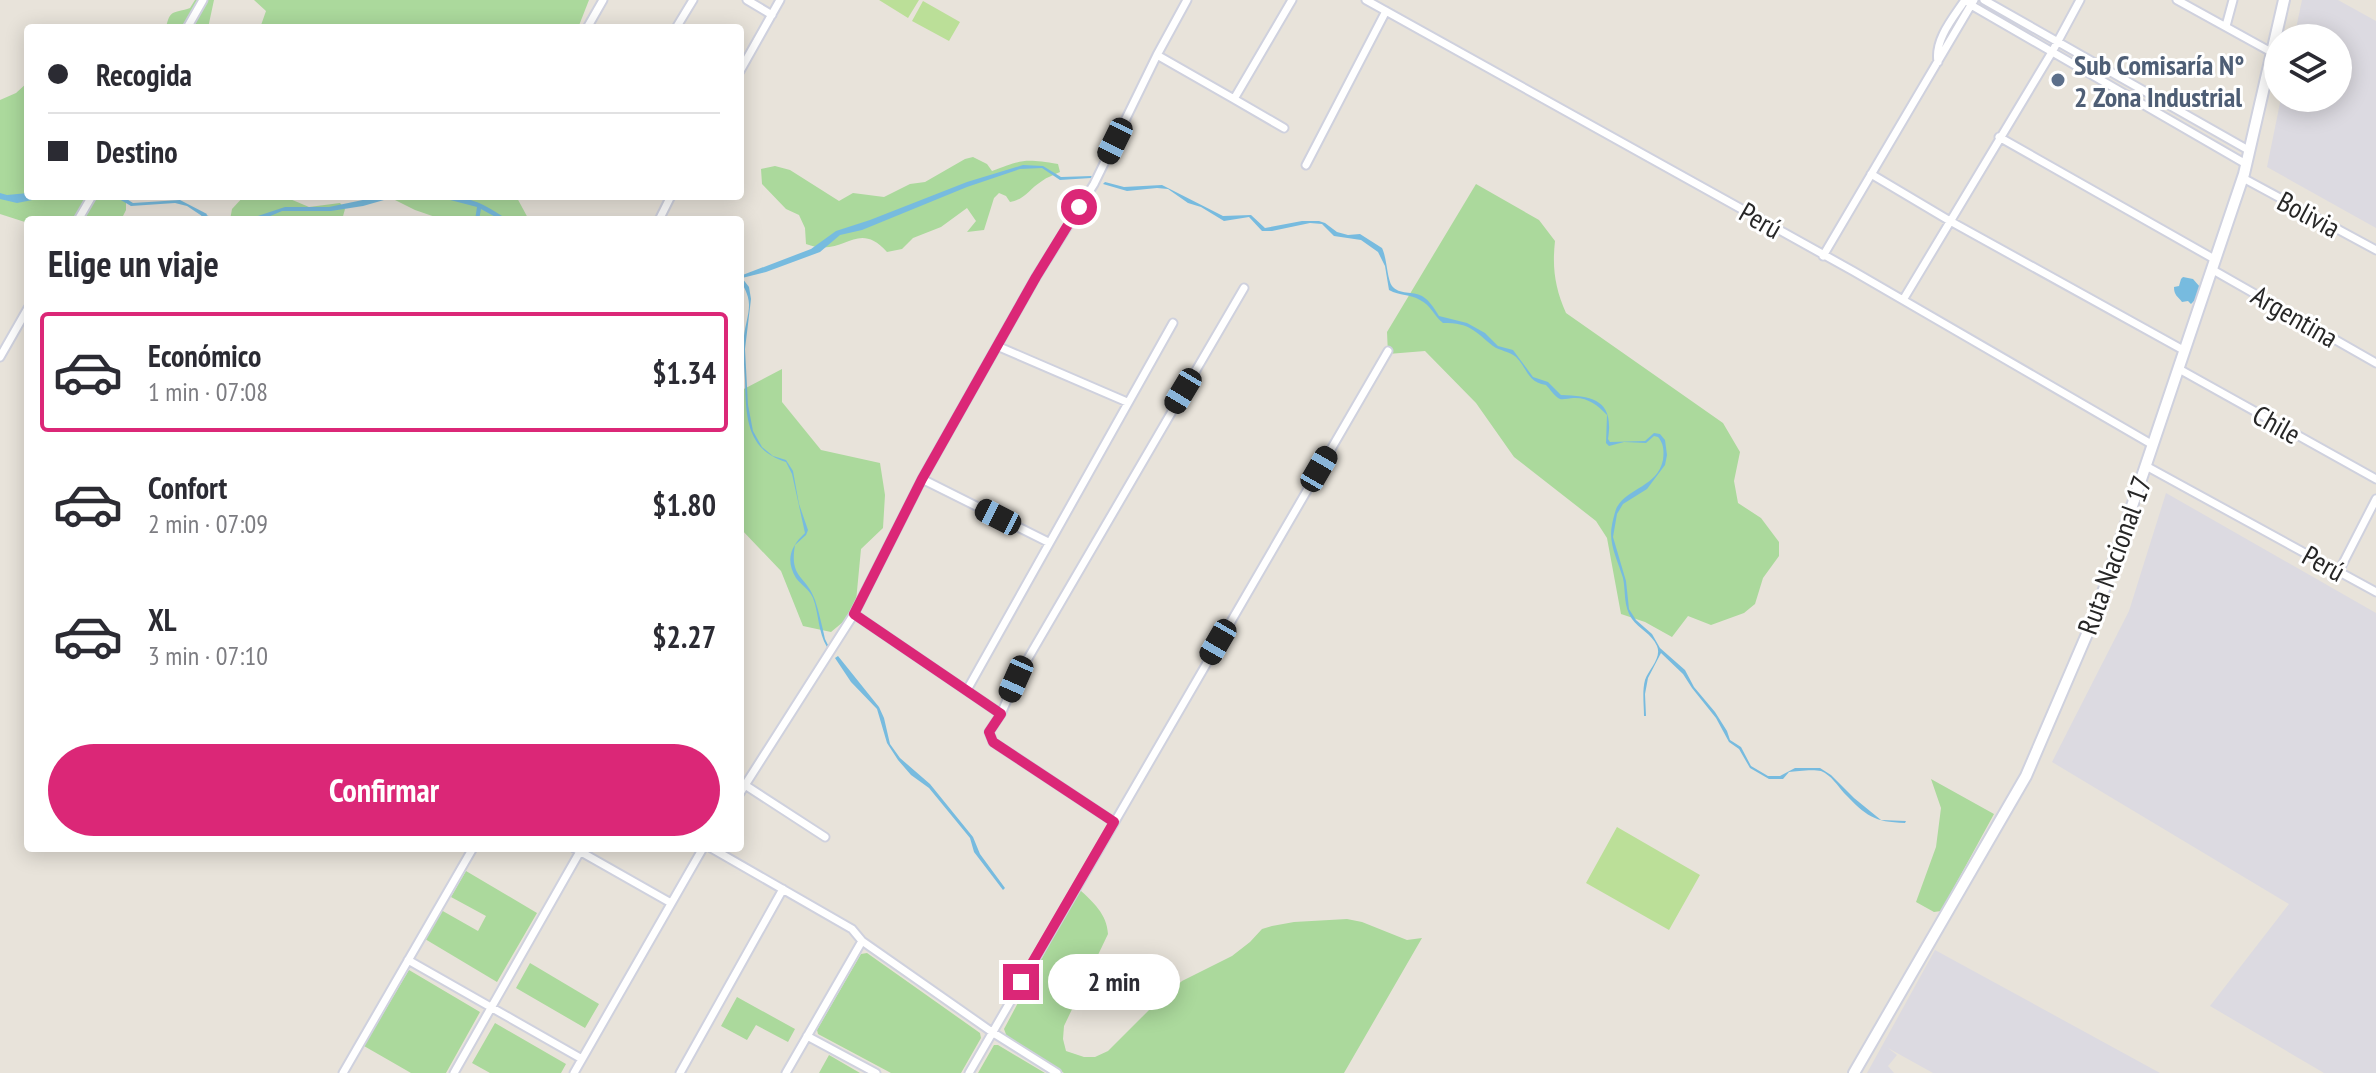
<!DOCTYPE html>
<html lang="es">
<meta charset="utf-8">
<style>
body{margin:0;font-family:"PT Sans Narrow",sans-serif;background:#f7f7f7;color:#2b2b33;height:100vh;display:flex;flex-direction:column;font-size:30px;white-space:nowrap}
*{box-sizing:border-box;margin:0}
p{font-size:26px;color:#7c7c81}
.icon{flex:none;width:44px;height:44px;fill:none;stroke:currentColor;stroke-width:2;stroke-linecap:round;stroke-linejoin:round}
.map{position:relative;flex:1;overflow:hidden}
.details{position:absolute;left:24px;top:216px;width:720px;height:636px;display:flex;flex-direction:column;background:#fff;border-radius:8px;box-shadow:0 4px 20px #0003}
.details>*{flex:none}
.banner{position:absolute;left:24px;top:24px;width:720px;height:176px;border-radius:8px;box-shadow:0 4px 20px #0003;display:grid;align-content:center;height:176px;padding:0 24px;background:#fff}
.tools{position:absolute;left:2264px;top:24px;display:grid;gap:16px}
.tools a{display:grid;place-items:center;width:88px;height:88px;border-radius:50%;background:#fff;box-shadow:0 4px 20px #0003;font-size:40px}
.end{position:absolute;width:36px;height:36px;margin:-18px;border:10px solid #db2777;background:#fff;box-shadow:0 0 0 4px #fff}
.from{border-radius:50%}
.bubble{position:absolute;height:56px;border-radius:28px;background:#fff;box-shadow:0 4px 20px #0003;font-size:26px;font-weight:800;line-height:56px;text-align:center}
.car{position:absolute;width:24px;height:48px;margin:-24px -12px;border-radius:10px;box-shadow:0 0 6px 2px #0007;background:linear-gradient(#222 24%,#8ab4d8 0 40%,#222 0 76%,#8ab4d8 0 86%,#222 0)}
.banner b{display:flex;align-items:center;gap:28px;height:76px;font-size:30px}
.banner b+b{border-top:2px solid #e1e1e2}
.banner i{width:20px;height:20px;background:#2b2b33}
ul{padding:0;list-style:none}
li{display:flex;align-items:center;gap:24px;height:120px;margin:0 16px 12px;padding:0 8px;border:4px solid transparent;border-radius:8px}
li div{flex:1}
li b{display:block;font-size:30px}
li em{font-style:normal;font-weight:800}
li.on{border-color:#db2777}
li>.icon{width:72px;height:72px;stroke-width:1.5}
h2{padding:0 24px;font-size:36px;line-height:96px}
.primary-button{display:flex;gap:16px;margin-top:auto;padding:16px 24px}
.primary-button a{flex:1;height:92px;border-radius:48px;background:#db2777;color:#fff;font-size:32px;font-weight:800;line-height:92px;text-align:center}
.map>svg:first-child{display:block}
.industrial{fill:#dcdae1}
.green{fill:#abd99c}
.pitch{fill:#bbdf98}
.water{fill:#77bbdf}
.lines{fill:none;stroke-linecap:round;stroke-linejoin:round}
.stream{stroke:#77bbdf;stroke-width:3}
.street-casing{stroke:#cfd1de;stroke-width:11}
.secondary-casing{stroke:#cfd1de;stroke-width:14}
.street{stroke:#fff;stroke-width:7}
.secondary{stroke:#fff;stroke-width:10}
.route{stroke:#db2777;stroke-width:10}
.service-dot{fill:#5c6f8a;stroke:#fff;stroke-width:3}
.labels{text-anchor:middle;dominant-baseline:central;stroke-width:6;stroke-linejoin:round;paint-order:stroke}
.service-label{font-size:28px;font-weight:bold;fill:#4e5e75;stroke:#fff;text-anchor:start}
.street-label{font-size:28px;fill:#272727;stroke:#fff}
</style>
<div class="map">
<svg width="2376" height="1073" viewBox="0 0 2376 1073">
<rect width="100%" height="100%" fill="#e8e3da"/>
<path class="industrial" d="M2302,0H2338L2376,21V228L2267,167L2281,98H2338V38H2294Z
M2166,493L2376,613V1073H2324L2210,1006L2289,904L2052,762L2129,611Z
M1935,950L2160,1073H1933L1888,1048L1897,1055L1888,1066L1894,1073H1867Z"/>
<path class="green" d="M195,0H214L208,28H166C170,8 174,14 190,8Z
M254,0H589L578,28H260L266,11Z
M28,82V196H126V210L121,220H28V223L0,214V100L16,93Z
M973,157L987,164L992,171C1023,159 1025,159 1058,164L1060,172C1054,175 1047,177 1042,181C1029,189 1026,199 1010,202L1006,196L999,193L994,198L984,230L967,232L976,221L967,208L941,227L913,238L902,249L887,252C856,218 845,259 806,244L805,228L799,215L786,209L762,184L761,169L775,166L790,170L839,201L853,193L884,197L910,184L925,182L965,159Z
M1476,184L1539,220L1555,241C1552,268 1555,288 1566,313L1723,423L1740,452L1734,481L1738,503L1761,518L1779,542V556L1763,578L1755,604L1744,613L1711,625L1688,616L1672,637L1645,622L1621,614L1607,538L1596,521L1514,457L1476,403L1425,351L1388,354L1387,332Z
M244,196H260L264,198L283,196L309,207L340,203L345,209L342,220H230L232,209Z
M387,196H516L529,220H444L415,210Z
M782,369V402L821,450L880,463L885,495L883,528L861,549L855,612L831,632L803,626L781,571L740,528V391Z
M1931,779L1994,814L1941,911L1934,912L1916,902L1936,847L1941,808Z
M466,871L537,913L497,982L425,939L441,910L478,931L486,916L451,897Z
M1079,889C1093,902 1107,914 1108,934L1064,1026L1063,1039L1066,1051L1084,1057H1095L1108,1051L1150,1009L1182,981L1232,956L1250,942L1262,929L1272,926L1294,922L1347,919L1362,922L1407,940L1422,938L1344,1073H1064L1007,1037L1004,1029Z
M867,953L980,1033L981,1038L961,1073H891L818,1034L817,1030L861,954Z
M530,963L599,1004L585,1028L516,988Z
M409,970L480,1012L446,1073H411L364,1046Z
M737,997L795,1029L788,1042L756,1025L747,1040L721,1026Z
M495,1023L566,1064L561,1073H490L472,1063Z
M994,1045H998L1045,1073H978Z
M829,1055L860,1073H819Z"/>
<path class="pitch" d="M879,0H919L908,18Z
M923,1L960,22L949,41L912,21Z
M1617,827L1700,875L1669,930L1586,883Z"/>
<path class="water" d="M1023,165L1043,166L1061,177L1092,176L1091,178L1060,180L1042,168L1020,169L967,187L862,230L840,235L820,252L766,272L742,278L749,287L751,299L745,349L748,405L753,431L762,447L773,456L786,460L793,471L799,504L808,530L806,535L795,545C789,579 806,575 815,600C819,612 822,626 825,639L828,645L827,647C818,632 819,614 813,598C809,589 801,585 796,578C785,560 791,546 805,533L792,474L786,462C746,450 746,416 745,380C744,365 743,351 744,336C745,326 749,315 749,305C749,293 742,286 740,276L811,249L836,231L870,220L967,182Z
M1105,182L1124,187L1162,185L1223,216L1251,215L1265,228L1302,221H1319L1325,223L1337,232L1348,235L1360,234L1382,248C1387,258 1387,279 1392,286C1399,295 1413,291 1422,296C1430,301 1434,308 1439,316L1467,323L1485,333L1498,346L1513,350L1533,377L1548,382L1561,395C1595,396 1614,401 1608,439L1610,442L1645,441L1654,433L1660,434L1665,440L1667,455L1665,465L1647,489L1623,504L1617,514L1613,537L1626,581L1629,609L1636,620L1652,634L1660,648L1685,670L1694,687L1715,712L1727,731L1730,740L1741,747L1751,766L1768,776H1780L1795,768H1820L1831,775L1854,798L1881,820L1906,821L1905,823C1874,822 1866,816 1844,793C1838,786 1831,775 1821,771C1813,769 1797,771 1789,772L1783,779H1769L1750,768L1739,749L1729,742L1716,718L1692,688L1683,674L1661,653L1648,678L1645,694L1646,716H1644C1644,705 1642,691 1645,680C1649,669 1662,658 1657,646C1652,634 1639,629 1632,619C1623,606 1626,592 1623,578C1618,561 1608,543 1612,525C1613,520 1615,511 1617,507C1629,487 1657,487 1663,460C1664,451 1664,444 1658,437L1654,436L1646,443L1624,442L1609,446L1606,443L1607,415C1598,405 1587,397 1573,398C1570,398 1563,400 1560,399C1555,397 1550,389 1546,385C1527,382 1528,369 1516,357C1509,351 1500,351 1493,346C1474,331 1471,323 1443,323C1434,316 1431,305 1420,300C1410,294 1400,296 1389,290L1385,266L1378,252L1361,240L1334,236L1322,224L1310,223L1272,231H1262L1249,217L1224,221L1201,207L1188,203L1168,189L1157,188L1127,191L1103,184Z
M0,193L7,195L28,193V196H53L17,203L0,199Z
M114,196H122L133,203L180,200L207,214L205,218L187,206L175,203L131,206Z
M382,196H398L363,206L331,211H282L261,220H246L285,207H329Z
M435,196C468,196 480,201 508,220H501L481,209L479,220H475L477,207Z
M2183,277L2193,279L2200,287L2199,296L2191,304L2188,301L2182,302C2178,296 2174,296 2174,287L2179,286L2181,279Z
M838,656L879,707L884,718L890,744L900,758L930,784L973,837L980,854L1005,888L1003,890L974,852L970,838L929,788L911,775L898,760L887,743L877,709L851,682L835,658Z"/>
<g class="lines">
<path class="stream" d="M203,215L214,220"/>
<g class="street-casing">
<path id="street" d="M747,0L772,15
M1366,0L1853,271L2153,445
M1967,0L1971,5L2246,164
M1984,0L2250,151
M2177,0L2273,53
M2226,26L2233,0
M187,28L203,0
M587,28L603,0
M676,28L693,0
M1157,55L1234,99L1292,0
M1938,62C1934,40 1953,18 1965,0
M740,71L780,0
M1234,99L1284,128
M1999,137L2216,260
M1306,165L1386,11
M1871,174L1950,221L2185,351
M2243,178L2376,250
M78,220L92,196
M659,220L671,196
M1823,256L1974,0
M2213,270L2376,363
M1903,300L2052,52L2080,0
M997,346L1127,402
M0,357L28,308
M2179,369L2376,479
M2146,466L2376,592
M922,479L1048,542
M2339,571L2376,499
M854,614L1001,714
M967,690L1173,323
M745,785L825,837
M740,793L854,614L922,479L1036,277L1094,184L1157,55L1187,0
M1114,822L993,742L989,732L1001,714L1016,679L1244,288
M574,848L671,903
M711,848L852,929L862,941L992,1032L1057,1073
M408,960L582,1059
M807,1036L876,1073
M343,1073L473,848
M454,1073L582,848
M574,1073L703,848
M680,1073L783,889
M786,1073L862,941
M969,1073L1388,351"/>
</g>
<g class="secondary-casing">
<path id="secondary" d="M1854,1073L2026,776L2096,613L2244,174L2284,0"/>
</g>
<use href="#street" class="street"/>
<use href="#secondary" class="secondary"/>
</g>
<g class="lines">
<path class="route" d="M1021,982L1114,822L993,742L989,732L1001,714L854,614L922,479L1036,277L1079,207"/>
</g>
<circle class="service-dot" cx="2058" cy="80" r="8"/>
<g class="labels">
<g class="service-label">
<text x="2074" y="64">Sub Comisaría N°<tspan x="2074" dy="32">2 Zona Industrial</tspan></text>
</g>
<g class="street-label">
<text transform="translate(2309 214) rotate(28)">Bolivia</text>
<text transform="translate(1761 220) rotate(30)">Perú</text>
<text transform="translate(2295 316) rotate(30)">Argentina</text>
<text transform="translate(2277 424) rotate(29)">Chile</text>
<text transform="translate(2114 555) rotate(-70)">Ruta Nacional 17</text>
<text transform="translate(2324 563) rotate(29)">Perú</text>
</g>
</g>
</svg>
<div class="tools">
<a><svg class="icon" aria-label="layers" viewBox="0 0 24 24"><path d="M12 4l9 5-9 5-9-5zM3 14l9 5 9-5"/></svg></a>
</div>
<i class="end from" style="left:1079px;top:207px"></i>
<i class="end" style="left:1021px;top:982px"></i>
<div class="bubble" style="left:1048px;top:954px;width:132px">2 min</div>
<i class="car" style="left:1115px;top:141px;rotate:206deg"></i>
<i class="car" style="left:1183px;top:391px;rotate:211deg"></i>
<i class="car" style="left:1319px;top:469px;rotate:30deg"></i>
<i class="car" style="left:998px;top:517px;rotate:297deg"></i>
<i class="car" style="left:1218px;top:642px;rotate:210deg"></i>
<i class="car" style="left:1016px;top:679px;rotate:204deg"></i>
<div class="banner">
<b><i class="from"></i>Recogida</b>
<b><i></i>Destino</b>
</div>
<section class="details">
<h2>Elige un viaje</h2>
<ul>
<li class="on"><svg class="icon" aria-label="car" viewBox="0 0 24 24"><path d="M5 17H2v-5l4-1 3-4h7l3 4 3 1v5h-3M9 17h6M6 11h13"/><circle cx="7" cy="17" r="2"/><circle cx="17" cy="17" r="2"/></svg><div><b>Económico</b><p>1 min · 07:08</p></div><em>$1.34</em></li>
<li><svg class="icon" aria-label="car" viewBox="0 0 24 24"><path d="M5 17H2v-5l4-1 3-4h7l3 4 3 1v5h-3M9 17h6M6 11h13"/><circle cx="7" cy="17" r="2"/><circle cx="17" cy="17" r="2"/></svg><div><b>Confort</b><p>2 min · 07:09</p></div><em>$1.80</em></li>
<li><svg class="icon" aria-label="car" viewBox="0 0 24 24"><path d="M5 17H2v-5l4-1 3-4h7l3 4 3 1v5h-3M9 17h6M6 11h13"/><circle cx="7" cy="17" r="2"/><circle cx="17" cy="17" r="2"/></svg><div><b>XL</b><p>3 min · 07:10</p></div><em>$2.27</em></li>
</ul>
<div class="primary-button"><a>Confirmar</a></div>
</section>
</div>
